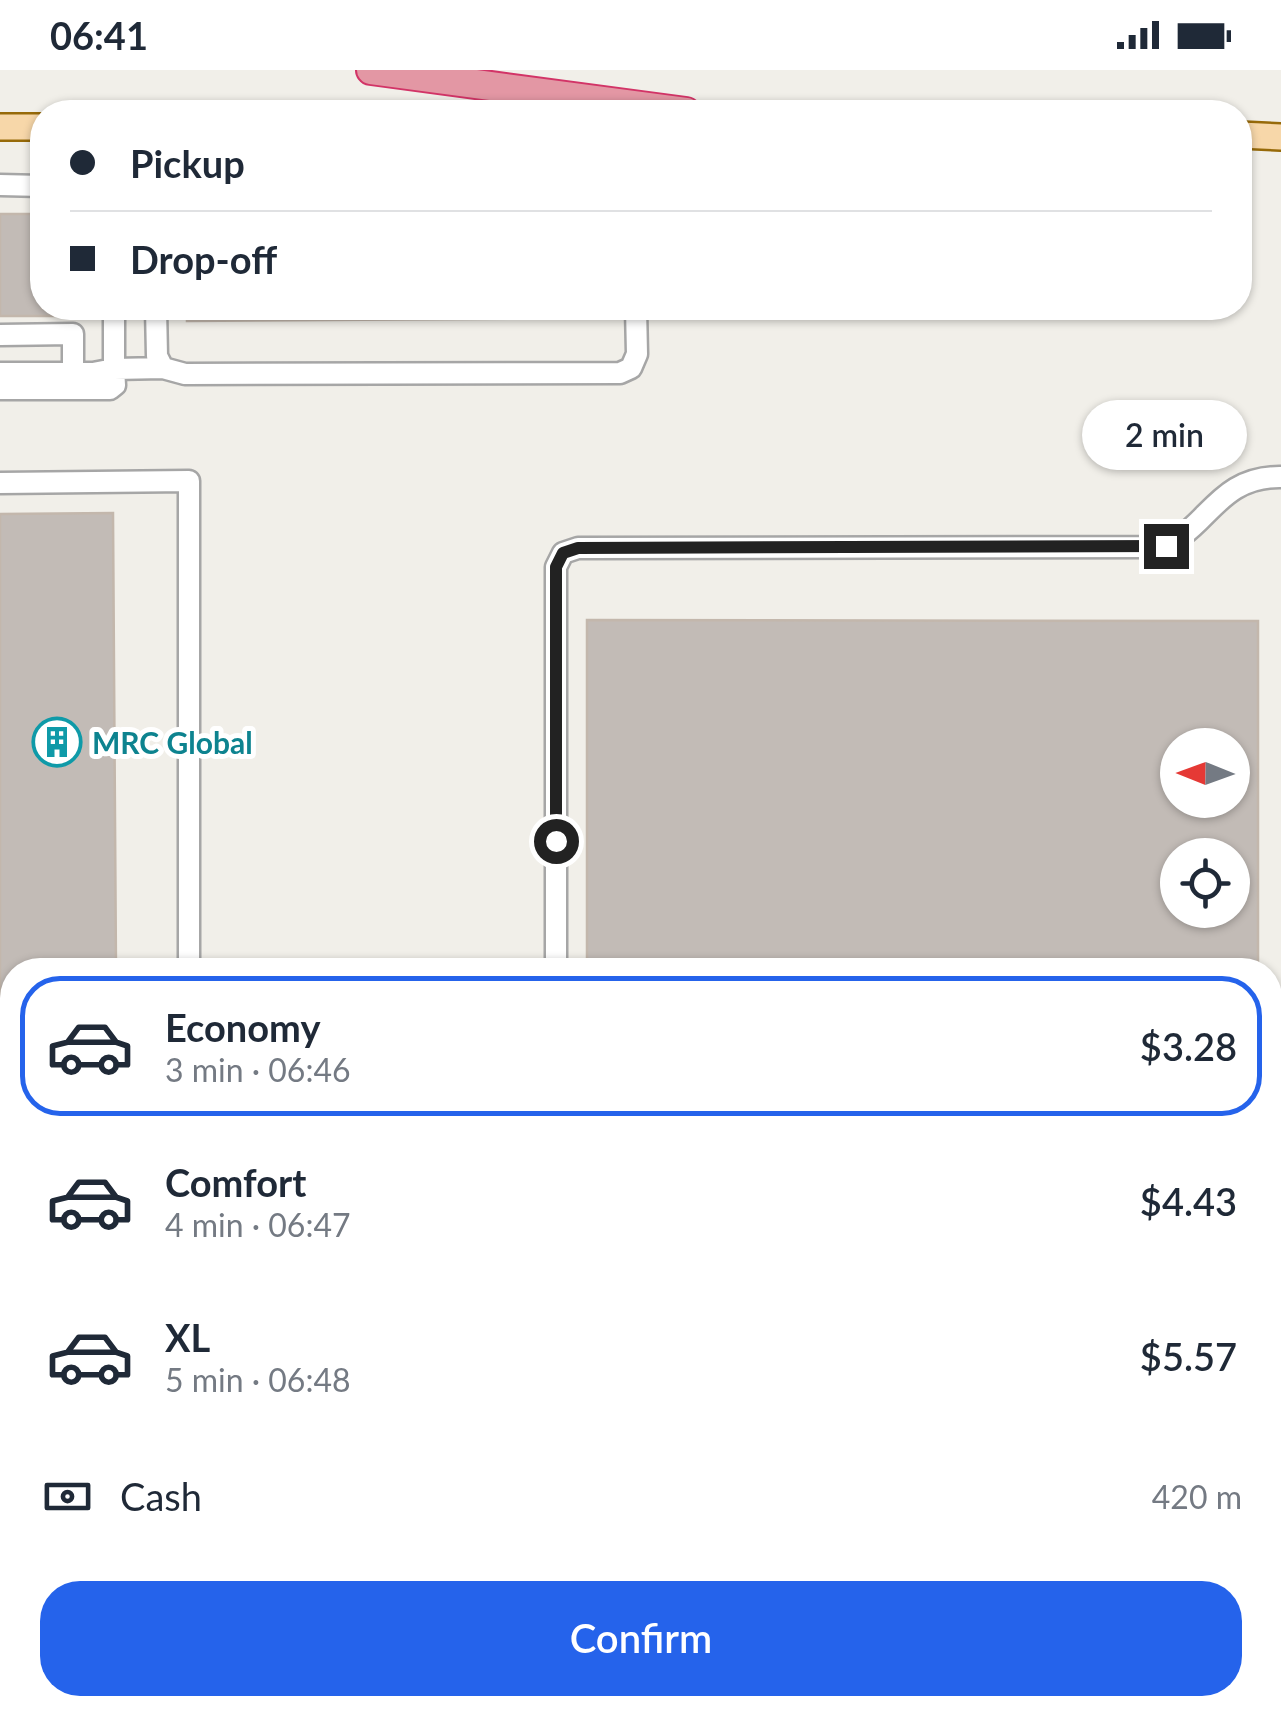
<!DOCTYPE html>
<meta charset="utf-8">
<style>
body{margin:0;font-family:Lato,sans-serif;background:#f2f2f3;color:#1f2937;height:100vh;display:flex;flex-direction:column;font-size:38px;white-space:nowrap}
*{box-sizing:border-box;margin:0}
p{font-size:32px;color:#747a83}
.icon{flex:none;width:55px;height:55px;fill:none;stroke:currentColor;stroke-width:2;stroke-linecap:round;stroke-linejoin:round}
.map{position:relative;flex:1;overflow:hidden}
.drawer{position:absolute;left:0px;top:888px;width:1282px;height:758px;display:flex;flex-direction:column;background:#fff;border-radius:40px 40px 0 0;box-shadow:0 2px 8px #0004}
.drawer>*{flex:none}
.hud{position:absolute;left:30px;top:30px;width:1222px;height:220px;border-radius:40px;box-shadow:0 2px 8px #0004;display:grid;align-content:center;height:220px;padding:0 40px;background:#fff}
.needle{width:65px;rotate:271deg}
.controls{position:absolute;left:1160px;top:658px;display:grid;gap:20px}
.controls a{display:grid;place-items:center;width:90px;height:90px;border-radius:50%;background:#fff;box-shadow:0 2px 8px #0004;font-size:50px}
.end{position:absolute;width:45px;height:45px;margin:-22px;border:12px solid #222;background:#fff;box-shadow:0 0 0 5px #fff}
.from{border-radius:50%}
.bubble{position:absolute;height:70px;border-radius:35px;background:#fff;box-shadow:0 2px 8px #0004;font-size:32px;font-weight:600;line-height:70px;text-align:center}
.hud b{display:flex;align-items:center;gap:35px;height:95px;font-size:38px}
.hud b+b{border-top:2px solid #e0e1e3}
.hud i{width:25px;height:25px;background:#1f2937}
ul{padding:18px 0 0;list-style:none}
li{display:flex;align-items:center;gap:30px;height:140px;margin:0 20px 15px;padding:0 20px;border:5px solid transparent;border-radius:40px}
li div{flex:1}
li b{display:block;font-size:38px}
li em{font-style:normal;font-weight:600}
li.current{border-color:#2563eb}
li>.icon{width:90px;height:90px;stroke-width:1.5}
.pay{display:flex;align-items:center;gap:25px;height:110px;padding:0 40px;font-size:38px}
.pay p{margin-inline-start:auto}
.primary-button{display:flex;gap:20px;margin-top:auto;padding:20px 40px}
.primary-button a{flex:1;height:115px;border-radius:40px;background:#2563eb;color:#fff;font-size:40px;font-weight:600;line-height:115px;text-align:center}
.status{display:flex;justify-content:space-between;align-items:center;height:70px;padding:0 50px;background:#fff;direction:ltr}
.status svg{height:28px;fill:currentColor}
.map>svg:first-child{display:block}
.building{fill:#c2bbb6;stroke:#c3b7ac;stroke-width:2.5;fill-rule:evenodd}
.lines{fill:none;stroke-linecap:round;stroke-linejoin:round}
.minor-casing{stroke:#a6a6a6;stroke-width:25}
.major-casing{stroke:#976a09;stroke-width:30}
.highway-casing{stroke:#d23467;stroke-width:32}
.path{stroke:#f2887a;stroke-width:2.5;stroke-dasharray:5 5;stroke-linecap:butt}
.minor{stroke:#fff;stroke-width:20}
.major{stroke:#f7d7a9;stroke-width:25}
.highway{stroke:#e397a4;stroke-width:28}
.rail{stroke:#707070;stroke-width:4;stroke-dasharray:20 20;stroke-linecap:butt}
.route{stroke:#222;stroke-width:12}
.labels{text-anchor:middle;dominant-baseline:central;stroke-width:10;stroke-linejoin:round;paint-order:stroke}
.culture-label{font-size:30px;font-weight:bold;fill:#0d838f;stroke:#fff;text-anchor:start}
</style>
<div class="status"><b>06:41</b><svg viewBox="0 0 49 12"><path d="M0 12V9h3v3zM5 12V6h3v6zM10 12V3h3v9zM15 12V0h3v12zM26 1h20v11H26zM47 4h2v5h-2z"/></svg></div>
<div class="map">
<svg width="1281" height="1643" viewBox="0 0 1281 1643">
<rect width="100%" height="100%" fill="#f1efe9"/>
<path class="building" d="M0,144H42V238H94V246H0Z
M187,238H606V248L187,251Z
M113,443L116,900H12V1047H0V444Z
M587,550L1258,551V900H587ZM1178,675H1232V730H1178ZM1178,785H1232V840H1178Z
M1270,1301H1281V1475H1270Z
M0,1303H12V1478H0Z"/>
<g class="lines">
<g class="minor-casing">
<path id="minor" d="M0,115L42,116
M156,238L157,286L163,298L185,304L620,303L631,298L637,284L636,238
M0,265L73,264V303
M0,303H93L114,299V238
M0,319H110L115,315L114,299L163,298
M0,413L189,411V900
M556,900V497L563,483L578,478L1154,477C1206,469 1212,406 1281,407
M1270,980H1281
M0,1062H12
M1270,1114L1281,1110
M0,1133H12
M1270,1232H1281
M0,1245H12
M1270,1534H1281
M0,1537H12"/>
</g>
<g class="major-casing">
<path id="major" d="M0,57H42
M1240,65L1281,67"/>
</g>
<g class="highway-casing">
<path id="highway" d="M371,0L686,42"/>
</g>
<path class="path" d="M0,1101H12"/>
<use href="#minor" class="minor"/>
<use href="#major" class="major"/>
<use href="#highway" class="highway"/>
<path class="rail" d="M1270,1482H1281
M0,1484H12"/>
</g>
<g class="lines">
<path class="route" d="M556,771V497L563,483L578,478L1166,476"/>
</g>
<defs>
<g id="building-ring" transform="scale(2.5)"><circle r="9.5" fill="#fff" stroke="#0f9aa8" stroke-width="1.5"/><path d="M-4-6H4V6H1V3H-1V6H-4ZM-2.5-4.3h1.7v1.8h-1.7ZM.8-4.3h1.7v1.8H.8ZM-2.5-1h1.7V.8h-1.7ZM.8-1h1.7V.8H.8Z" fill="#0f9aa8"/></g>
</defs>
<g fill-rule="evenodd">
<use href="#building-ring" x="57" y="672"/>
</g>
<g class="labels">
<g class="culture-label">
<text x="92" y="672">MRC Global</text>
</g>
</g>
</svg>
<div class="controls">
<a><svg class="needle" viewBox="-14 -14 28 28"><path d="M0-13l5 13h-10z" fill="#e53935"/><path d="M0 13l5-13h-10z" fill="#747a83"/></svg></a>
<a><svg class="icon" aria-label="locate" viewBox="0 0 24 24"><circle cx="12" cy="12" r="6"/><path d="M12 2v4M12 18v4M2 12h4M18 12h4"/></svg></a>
</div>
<i class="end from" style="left:556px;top:771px"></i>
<i class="end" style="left:1166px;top:476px"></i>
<div class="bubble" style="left:1082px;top:330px;width:165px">2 min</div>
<div class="hud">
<b><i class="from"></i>Pickup</b>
<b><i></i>Drop-off</b>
</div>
<section class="drawer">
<ul>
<li class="current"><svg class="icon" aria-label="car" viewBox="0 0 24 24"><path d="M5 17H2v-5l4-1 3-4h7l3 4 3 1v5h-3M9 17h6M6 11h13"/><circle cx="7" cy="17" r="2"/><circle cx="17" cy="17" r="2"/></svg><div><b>Economy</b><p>3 min · 06:46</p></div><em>$3.28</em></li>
<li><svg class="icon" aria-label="car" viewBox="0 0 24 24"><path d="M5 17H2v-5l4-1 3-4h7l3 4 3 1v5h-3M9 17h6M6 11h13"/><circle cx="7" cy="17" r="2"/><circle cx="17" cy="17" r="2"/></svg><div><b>Comfort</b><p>4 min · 06:47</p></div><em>$4.43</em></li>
<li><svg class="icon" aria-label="car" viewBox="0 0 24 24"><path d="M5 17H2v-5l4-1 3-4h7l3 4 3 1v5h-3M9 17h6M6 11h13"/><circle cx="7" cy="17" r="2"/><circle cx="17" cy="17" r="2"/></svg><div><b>XL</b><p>5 min · 06:48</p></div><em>$5.57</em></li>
</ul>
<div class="pay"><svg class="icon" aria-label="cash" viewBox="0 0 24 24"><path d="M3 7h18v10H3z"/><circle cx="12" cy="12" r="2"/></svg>Cash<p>420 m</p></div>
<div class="primary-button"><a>Confirm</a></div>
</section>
</div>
